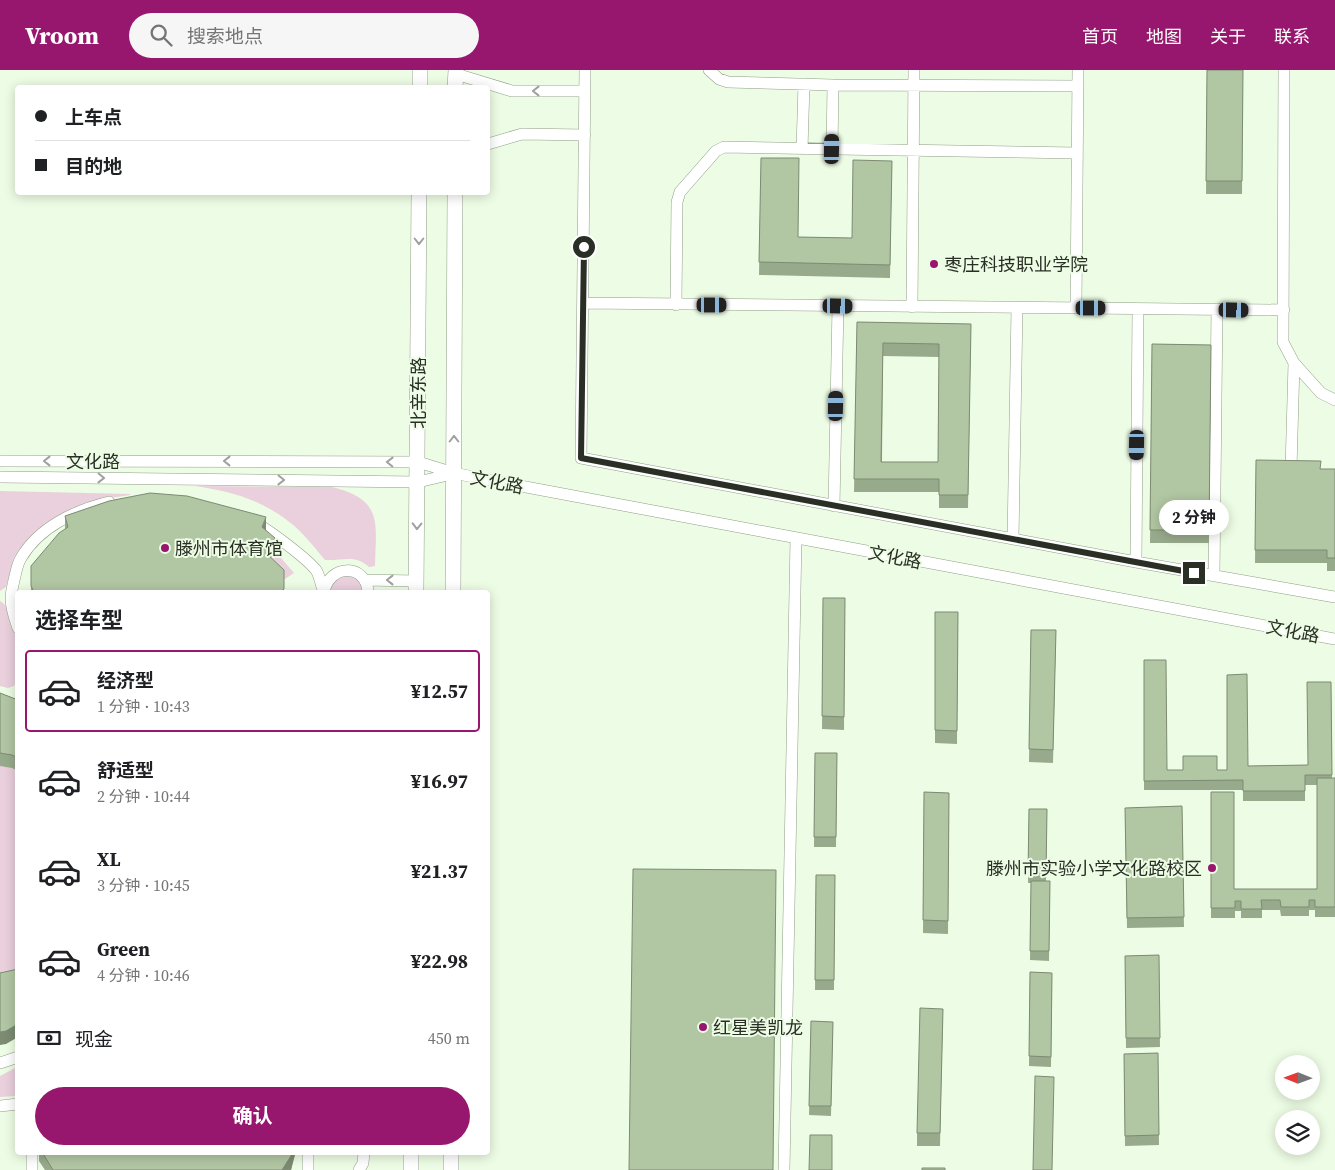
<!DOCTYPE html>
<html lang="zh">
<meta charset="utf-8">
<style>
body{margin:0;font-family:"Source Serif 4","Noto Sans SC",serif;background:#f6f6f6;color:#202124;height:100vh;display:flex;flex-direction:column;font-size:19px;white-space:nowrap}
*{box-sizing:border-box;margin:0}
p{font-size:16px;color:#757577}
.icon{flex:none;width:28px;height:28px;fill:none;stroke:currentColor;stroke-width:2;stroke-linecap:round;stroke-linejoin:round}
.map{position:relative;flex:1;overflow:hidden}
.drawer{position:absolute;left:15px;top:520px;width:475px;height:565px;display:flex;flex-direction:column;background:#fff;border-radius:5px;box-shadow:0 2px 12px #0003}
.drawer>*{flex:none}
.banner{position:absolute;left:15px;top:15px;width:475px;height:110px;border-radius:5px;box-shadow:0 2px 12px #0003;display:grid;align-content:center;height:110px;padding:0 20px;background:#fff}
.needle{width:32px;rotate:271deg}
.tools{position:absolute;left:1275px;top:985px;display:grid;gap:10px}
.tools a{display:grid;place-items:center;width:45px;height:45px;border-radius:50%;background:#fff;box-shadow:0 2px 12px #0003;font-size:25px}
.end{position:absolute;width:22px;height:22px;margin:-11px;border:6px solid #2a2f26;background:#fff;box-shadow:0 0 0 2px #fff}
.from{border-radius:50%}
.bubble{position:absolute;height:35px;border-radius:18px;background:#fff;box-shadow:0 2px 12px #0003;font-size:16px;font-weight:700;line-height:35px;text-align:center}
.car{position:absolute;width:15px;height:30px;margin:-15px -8px;border-radius:6px;box-shadow:0 0 4px 1px #0007;background:linear-gradient(#222 24%,#8ab4d8 0 40%,#222 0 76%,#8ab4d8 0 86%,#222 0)}
.banner b{display:flex;align-items:center;gap:18px;height:48px;font-size:19px}
.banner b+b{border-top:1px solid #e0e0e0}
.banner i{width:12px;height:12px;background:#202124}
ul{padding:0;list-style:none}
li{display:flex;align-items:center;gap:15px;height:82px;margin:0 10px 8px;padding:0 10px;border:2px solid transparent;border-radius:5px}
li div{flex:1}
li b{display:block;font-size:19px}
li em{font-style:normal;font-weight:700}
li.selected{border-color:#98176e}
li>.icon{width:45px;height:45px;stroke-width:1.5}
h2{padding:0 20px;font-size:22px;line-height:60px}
.pay{display:flex;align-items:center;gap:12px;height:55px;padding:0 20px;font-size:19px}
.pay p{margin-inline-start:auto}
.button{display:flex;gap:10px;margin-top:auto;padding:10px 20px}
.button a{flex:1;height:58px;border-radius:30px;background:#98176e;color:#fff;font-size:20px;font-weight:700;line-height:58px;text-align:center}
header{display:flex;align-items:center;gap:30px;box-sizing:border-box;height:70px;padding:0 25px;background:#98176e;color:#fff}
header strong{font-size:24px}
nav{display:flex;gap:28px;margin-inline-start:auto;font-size:18px}
.search{width:350px;height:45px;background:#f6f6f6;display:flex;align-items:center;gap:12px;box-sizing:border-box;padding:0 18px;border-radius:28px;color:#757577;font-size:19px}
.map>svg:first-child{display:block}
.green{fill:#eacfdd}
.lines{fill:none;stroke-linecap:round;stroke-linejoin:round}
.minor-casing{stroke:#919e88;stroke-width:12}
.major-casing{stroke:#919e88;stroke-width:16}
.minor{stroke:#fff;stroke-width:11}
.major{stroke:#fff;stroke-width:15}
.wall{fill:#98aa8c;fill-rule:evenodd}
.shaded-wall{fill:#7c8b72}
.building{fill:#b1c6a3;stroke:#7c8b72;fill-rule:evenodd}
.oneway{stroke:#9fa19d}
.route{stroke:#2a2f26;stroke-width:6}
.poi-dot{fill:#98176e;stroke:#edfce4;stroke-width:2}
.labels{text-anchor:middle;dominant-baseline:central;stroke-width:4;stroke-linejoin:round;paint-order:stroke}
.poi-label{font-size:18px;fill:#2a2f26;stroke:#edfce4;text-anchor:start}
.street-label{font-size:18px;fill:#2a2f26;stroke:#edfce4}
</style>
<header>
<strong>Vroom</strong>
<div class="search"><svg class="icon" aria-label="search" viewBox="0 0 24 24"><circle cx="10" cy="10" r="6"/><path d="M15 15l6 6"/></svg>搜索地点</div>
<nav><a>首页</a><a>地图</a><a>关于</a><a>联系</a></nav>
</header>
<div class="map">
<svg width="1335" height="1100" viewBox="0 0 1335 1100">
<rect width="100%" height="100%" fill="#edfce4"/>
<path class="green" d="M195,416L332,417C383,430 376,451 375,496L369,497C355,484 342,491 325,490C314,477 302,461 288,451C260,429 229,421 195,416Z
M0,421L130,424V425L110,428L31,469L19,480L14,488L6,517L0,521Z
M275,481L294,503L282,511L266,496Z
M346,506C357,507 360,512 363,522H329L335,510Z
M0,531C17,539 24,602 14,616L8,618L0,616Z
M0,636L17,643L18,967L0,975Z
M17,997V1026L0,1027V1006Z"/>
<g class="lines">
<g class="minor-casing">
<path id="minor" d="M585,0L581,388L1136,492L1335,527
M709,0L719,9L728,12L833,15L1078,16
M1284,0L1283,272L1294,293L1321,323L1335,330
M456,4L512,21H585
M488,74L522,64L585,65
M802,79L804,14
M832,79L833,15
M583,233L1284,240
M676,235L677,132L680,122L716,81L724,77L1077,83
M912,237L914,0
M1076,238L1078,0
M0,391L418,392L454,403L478,408L1335,569
M1291,399L1294,293
M0,407L418,412L452,404
M834,436L838,236
M253,452C267,458 306,488 316,500C320,506 321,516 324,522
M1013,469L1017,238
M1136,492L1138,239
M1214,506L1217,239
M365,510L416,511
M324,522C329,494 366,493 368,522
M18,558C15,549 11,539 11,528C11,522 13,516 14,510C16,503 17,494 21,488C39,457 76,440 109,432
M0,993L18,987
M0,1036L18,1034
M32,1100V1082
M308,1100V1082
M359,1100L363,1093L364,1082
M784,1100L796,468"/>
</g>
<g class="major-casing">
<path id="major" d="M420,18V0
M455,18L456,0
M416,522L419,122
M453,522L455,122
M411,1100V1082
M451,1100V1082"/>
</g>
<use href="#minor" class="minor"/>
<use href="#major" class="major"/>
</g>
<path class="wall" d="M1207,0H1243L1242,124H1206Z
M761,88L798,167L852,168L892,91L890,208L759,205Z
M857,252L971,254L968,438H939V422H854ZM883,286L939,287L938,392H882Z
M1152,274L1211,275L1209,473H1150Z
M1256,390L1321,399H1335V501H1327V493H1255Z
M65,446L266,460L275,481L271,488L284,522H31V496L65,460Z
M823,528H845L844,660L822,659Z
M935,542H958L957,674L935,673Z
M1031,560H1056L1053,693L1029,692Z
M1144,590L1167,700H1227L1248,696L1308,695L1331,612L1332,708H1335V847H1315V840H1309V846H1281L1280,840H1262V848H1241V841H1235V848H1211V722L1234,819H1317V715H1305V731H1243V720H1144Z
M0,623L18,630V701L12,698L0,696Z
M815,683H837L836,777H814Z
M924,722L949,723L948,864L923,863Z
M1182,736L1184,857L1127,858L1125,738Z
M1029,739H1047L1046,811H1050L1049,891L1030,890L1031,813H1028Z
M816,805H835L834,920H815Z
M1159,885L1160,977L1126,978L1125,886Z
M1030,902L1052,903L1051,997L1029,996Z
M943,939L940,1076H917V1063Z
M811,951L833,952L831,1046L809,1045Z
M1158,983L1159,1075L1125,1076L1124,984Z
M39,1082H295L291,1100H45L39,1091Z"/>
<path class="shaded-wall" d="M266,447V460L262,470V457Z
M275,468V481L266,496V483Z
M18,954V967L6,974L0,975V962Z
M292,1082H295V1085L291,1100H282Z"/>
<path class="building" d="M1207,0H1243L1242,111H1206Z
M761,88H799L798,167L852,168L853,90L892,91L890,195L759,192Z
M857,252L971,254L968,425H939V409H854ZM883,273L939,274L938,392H881Z
M1152,274L1211,275L1209,460H1150Z
M1256,390L1321,391L1320,399H1335V488H1327V480H1255Z
M150,423L187,426L266,447L262,457L275,468L266,483L284,500V519L280,522H34L31,516V496L59,463L68,457L65,446L109,431Z
M823,528H845L844,647L822,646Z
M935,542H958L957,661L935,660Z
M1031,560H1056L1053,680L1029,679Z
M1144,590H1166L1167,700H1183V686H1217V700H1227V605L1247,604L1248,696L1308,695L1307,612H1331L1332,705H1305V721H1243V710L1144,711Z
M0,623L18,630V688L12,685L0,683Z
M815,683H837L836,767H814Z
M1317,708H1335V837H1315V830H1309V837H1281L1280,830H1261L1262,839H1241V831H1235V838H1211V722H1234V819H1317Z
M924,722L949,723L948,851L923,850Z
M1182,736L1184,847L1127,848L1125,738Z
M1029,739H1047L1046,804L1028,803Z
M633,799L776,800L773,1100H629Z
M816,805H835L834,910H815Z
M1031,811H1050L1049,881H1030Z
M1159,885L1160,968H1126L1125,886Z
M18,899V954L6,961L0,962V903Z
M1030,902L1052,903L1051,987L1029,986Z
M920,938L943,939L940,1063H917Z
M811,951L833,952L831,1036H809Z
M1158,983L1159,1065L1125,1066L1124,984Z
M1035,1006L1054,1007L1052,1100H1033Z
M810,1065H832V1100H809Z
M42,1082H292L291,1086L282,1100H53Z
M922,1098H945V1100H922Z"/>
<defs><path id="oneway-chevron" d="M-2-3.5L2.5 0L-2 3.5" fill="none" stroke-width="1.6" stroke-linecap="round" stroke-linejoin="round" transform="scale(1.25)"/></defs>
<g class="oneway">
<use href="#oneway-chevron" transform="translate(536 21) rotate(-180)"/>
<use href="#oneway-chevron" transform="translate(419 171) rotate(90)"/>
<use href="#oneway-chevron" transform="translate(454 369) rotate(-90)"/>
<use href="#oneway-chevron" transform="translate(47 391) rotate(-180)"/>
<use href="#oneway-chevron" transform="translate(227 391) rotate(-180)"/>
<use href="#oneway-chevron" transform="translate(390 392) rotate(-179)"/>
<use href="#oneway-chevron" transform="translate(101 408) rotate(1)"/>
<use href="#oneway-chevron" transform="translate(281 410) rotate(1)"/>
<use href="#oneway-chevron" transform="translate(417 456) rotate(91)"/>
<use href="#oneway-chevron" transform="translate(390 510) rotate(-180)"/>
</g>
<g class="lines">
<path class="route" d="M584,177L581,388L1194,503"/>
</g>
<g class="poi-dot">
<circle cx="934" cy="194" r="5"/>
<circle cx="165" cy="478" r="5"/>
<circle cx="1212" cy="798" r="5"/>
<circle cx="703" cy="957" r="5"/>
</g>
<g class="labels">
<g class="poi-label">
<text x="944" y="194">枣庄科技职业学院</text>
<text x="175" y="478">滕州市体育馆</text>
<text x="1202" y="798" text-anchor="end">滕州市实验小学文化路校区</text>
<text x="713" y="957">红星美凯龙</text>
</g>
<g class="street-label">
<text transform="translate(418 323) rotate(-90)">北辛东路</text>
<text x="93" y="391">文化路</text>
<text transform="translate(497 412) rotate(11)">文化路</text>
<text transform="translate(895 487) rotate(11)">文化路</text>
<text transform="translate(1293 561) rotate(11)">文化路</text>
</g>
</g>
</svg>
<div class="tools">
<a><svg class="needle" viewBox="-14 -14 28 28"><path d="M0-13l5 13h-10z" fill="#e53935"/><path d="M0 13l5-13h-10z" fill="#757577"/></svg></a>
<a><svg class="icon" aria-label="layers" viewBox="0 0 24 24"><path d="M12 4l9 5-9 5-9-5zM3 14l9 5 9-5"/></svg></a>
</div>
<i class="end from" style="left:584px;top:177px"></i>
<i class="end" style="left:1194px;top:503px"></i>
<div class="bubble" style="left:1159px;top:430px;width:70px">2 分钟</div>
<i class="car" style="left:832px;top:79px;rotate:1deg"></i>
<i class="car" style="left:712px;top:235px;rotate:90deg"></i>
<i class="car" style="left:838px;top:236px;rotate:91deg"></i>
<i class="car" style="left:1091px;top:238px;rotate:90deg"></i>
<i class="car" style="left:1234px;top:240px;rotate:91deg"></i>
<i class="car" style="left:836px;top:336px;rotate:1deg"></i>
<i class="car" style="left:1137px;top:375px;rotate:181deg"></i>
<div class="banner">
<b><i class="from"></i>上车点</b>
<b><i></i>目的地</b>
</div>
<section class="drawer">
<h2>选择车型</h2>
<ul>
<li class="selected"><svg class="icon" aria-label="car" viewBox="0 0 24 24"><path d="M5 17H2v-5l4-1 3-4h7l3 4 3 1v5h-3M9 17h6M6 11h13"/><circle cx="7" cy="17" r="2"/><circle cx="17" cy="17" r="2"/></svg><div><b>经济型</b><p>1 分钟 · 10:43</p></div><em>¥12.57</em></li>
<li><svg class="icon" aria-label="car" viewBox="0 0 24 24"><path d="M5 17H2v-5l4-1 3-4h7l3 4 3 1v5h-3M9 17h6M6 11h13"/><circle cx="7" cy="17" r="2"/><circle cx="17" cy="17" r="2"/></svg><div><b>舒适型</b><p>2 分钟 · 10:44</p></div><em>¥16.97</em></li>
<li><svg class="icon" aria-label="car" viewBox="0 0 24 24"><path d="M5 17H2v-5l4-1 3-4h7l3 4 3 1v5h-3M9 17h6M6 11h13"/><circle cx="7" cy="17" r="2"/><circle cx="17" cy="17" r="2"/></svg><div><b>XL</b><p>3 分钟 · 10:45</p></div><em>¥21.37</em></li>
<li><svg class="icon" aria-label="car" viewBox="0 0 24 24"><path d="M5 17H2v-5l4-1 3-4h7l3 4 3 1v5h-3M9 17h6M6 11h13"/><circle cx="7" cy="17" r="2"/><circle cx="17" cy="17" r="2"/></svg><div><b>Green</b><p>4 分钟 · 10:46</p></div><em>¥22.98</em></li>
</ul>
<div class="pay"><svg class="icon" aria-label="cash" viewBox="0 0 24 24"><path d="M3 7h18v10H3z"/><circle cx="12" cy="12" r="2"/></svg>现金<p>450 m</p></div>
<div class="button"><a>确认</a></div>
</section>
</div>
